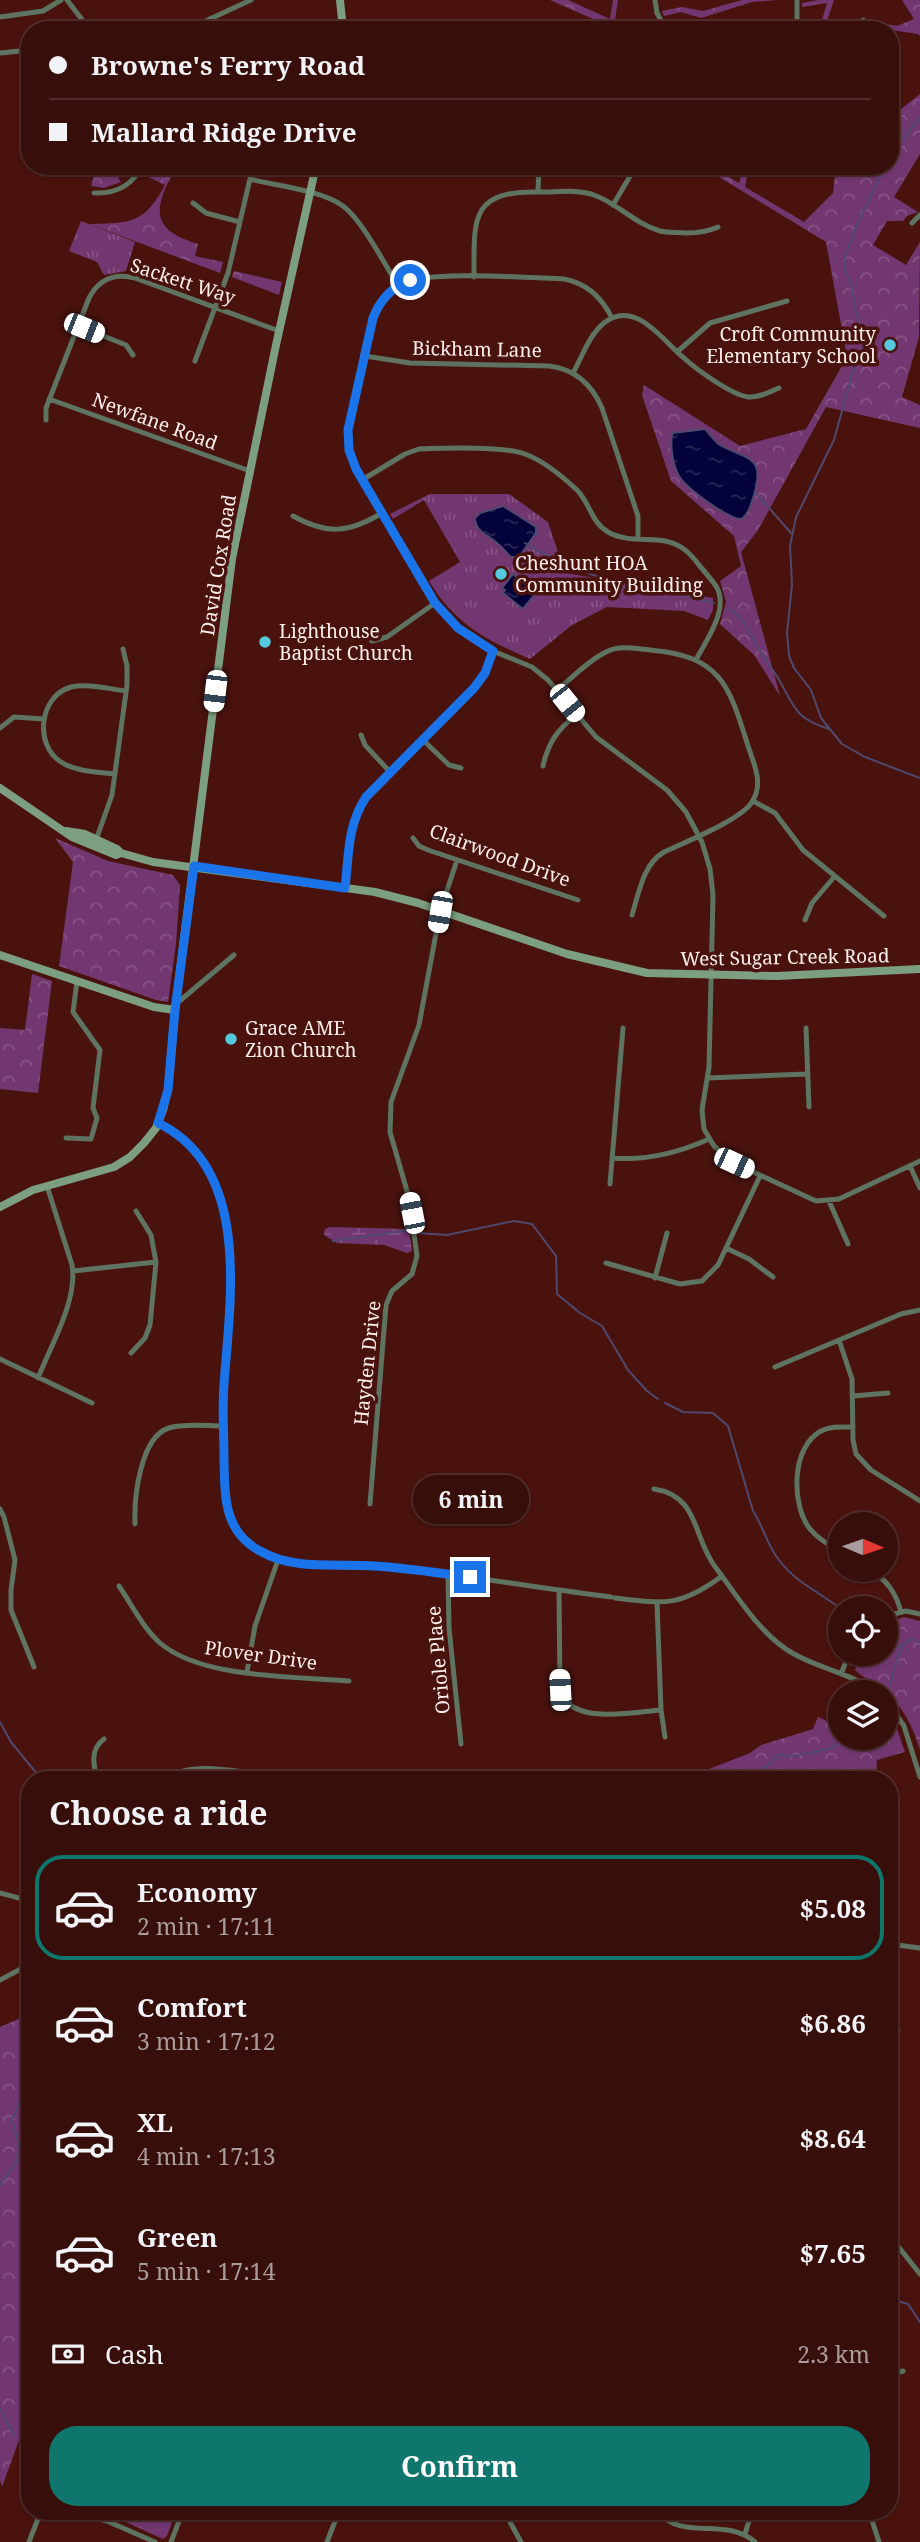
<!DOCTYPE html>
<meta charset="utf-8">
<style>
body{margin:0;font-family:"Noto Serif",serif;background:#421c18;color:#f1f3f6;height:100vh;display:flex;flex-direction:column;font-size:26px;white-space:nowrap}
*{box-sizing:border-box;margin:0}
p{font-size:23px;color:#aa9c9c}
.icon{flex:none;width:38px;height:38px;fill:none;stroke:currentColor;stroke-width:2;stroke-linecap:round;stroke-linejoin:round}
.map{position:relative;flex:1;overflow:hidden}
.drawer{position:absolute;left:21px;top:1771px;width:877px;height:749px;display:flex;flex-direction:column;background:#370e0a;border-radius:28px;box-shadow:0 2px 5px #0004,0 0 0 2px #512e2b}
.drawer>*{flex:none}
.hud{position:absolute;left:21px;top:21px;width:878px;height:154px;border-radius:28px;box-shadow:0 2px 5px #0004,0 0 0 2px #512e2b;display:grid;align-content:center;height:154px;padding:0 28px;background:#370e0a}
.needle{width:46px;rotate:92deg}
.controls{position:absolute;left:828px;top:1512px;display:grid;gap:14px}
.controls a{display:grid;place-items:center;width:70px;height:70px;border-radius:50%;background:#370e0a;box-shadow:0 2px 5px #0004,0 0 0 2px #512e2b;font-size:35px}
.end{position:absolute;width:32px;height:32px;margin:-16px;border:9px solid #1a73e8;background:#fff;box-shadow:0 0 0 4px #fff}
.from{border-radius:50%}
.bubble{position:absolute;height:49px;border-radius:24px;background:#370e0a;box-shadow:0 2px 5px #0004,0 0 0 2px #512e2b;font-size:23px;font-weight:700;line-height:49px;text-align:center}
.car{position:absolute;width:21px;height:42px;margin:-21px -10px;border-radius:9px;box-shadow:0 0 5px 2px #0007;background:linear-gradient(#fff 24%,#345 0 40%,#fff 0 76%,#345 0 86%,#fff 0)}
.hud b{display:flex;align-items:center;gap:24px;height:66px;font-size:26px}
.hud b+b{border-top:2px solid #512e2b}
.hud i{width:18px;height:18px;background:#f1f3f6}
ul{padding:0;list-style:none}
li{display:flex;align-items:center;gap:21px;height:105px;margin:0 14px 10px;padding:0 14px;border:4px solid transparent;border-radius:28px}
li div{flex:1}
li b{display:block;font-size:26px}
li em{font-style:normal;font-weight:700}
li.selected{border-color:#0f766e}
li>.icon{width:63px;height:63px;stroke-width:1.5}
h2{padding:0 28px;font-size:32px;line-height:84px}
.pay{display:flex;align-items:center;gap:18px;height:77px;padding:0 28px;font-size:26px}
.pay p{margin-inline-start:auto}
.button{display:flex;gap:14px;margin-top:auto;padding:14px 28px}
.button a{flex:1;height:80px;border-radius:28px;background:#0f766e;color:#fff;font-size:28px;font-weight:700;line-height:80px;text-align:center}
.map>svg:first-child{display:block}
.grass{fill:url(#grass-tufts)}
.forest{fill:url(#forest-crowns)}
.wetland{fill:url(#wetland-marsh)}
.garden{fill:#723770}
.water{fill:url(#water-ripples);stroke:#4f496f;stroke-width:2}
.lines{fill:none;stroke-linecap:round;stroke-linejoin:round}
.stream{stroke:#4f496f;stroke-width:2}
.street{stroke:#5e7461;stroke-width:5}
.secondary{stroke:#7c9f81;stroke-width:8}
.route{stroke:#1a73e8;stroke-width:9}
.poi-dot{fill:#54cadc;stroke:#49120d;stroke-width:2.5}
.labels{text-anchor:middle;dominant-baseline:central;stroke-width:7;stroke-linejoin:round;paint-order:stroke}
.street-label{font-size:19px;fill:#feeeec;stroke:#49120d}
.poi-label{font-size:19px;fill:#feeeec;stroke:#49120d;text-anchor:start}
</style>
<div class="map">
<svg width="920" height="2542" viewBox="0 0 920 2542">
<defs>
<pattern id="grass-tufts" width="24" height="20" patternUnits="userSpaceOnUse" patternTransform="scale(1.75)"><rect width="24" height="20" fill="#723770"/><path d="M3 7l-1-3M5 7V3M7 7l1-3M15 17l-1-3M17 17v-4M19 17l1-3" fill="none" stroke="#875485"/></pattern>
<pattern id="forest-crowns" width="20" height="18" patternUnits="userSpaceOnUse" patternTransform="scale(1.75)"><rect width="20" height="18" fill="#723770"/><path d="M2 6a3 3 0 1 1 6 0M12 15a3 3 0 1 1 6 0" fill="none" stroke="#875485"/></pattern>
<pattern id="wetland-marsh" width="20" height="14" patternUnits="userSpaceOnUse" patternTransform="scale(1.75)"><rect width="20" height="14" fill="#723770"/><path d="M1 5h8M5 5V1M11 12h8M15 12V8" fill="none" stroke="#875485"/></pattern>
<pattern id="water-ripples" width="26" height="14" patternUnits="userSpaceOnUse" patternTransform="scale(1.75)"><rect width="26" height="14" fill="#04023a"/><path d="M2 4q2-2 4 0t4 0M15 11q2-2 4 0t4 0" fill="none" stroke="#2a2757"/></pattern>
</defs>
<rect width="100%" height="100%" fill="#49120d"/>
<path class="grass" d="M81,221L135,242L126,271L104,275L97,262L69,251Z
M430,494H509L548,522L565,573L713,598V610L708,620L684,611L607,607L572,625L530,659C486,640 455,624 429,581L460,562L424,500L393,519L390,514Z
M88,2511H176L167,2536L163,2539L115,2517Z"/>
<path class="forest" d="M550,0H568L610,19L613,0H618L615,20L635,30H618Z
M742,0H777L752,2L701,18L681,12L664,16L662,11L682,7L703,11Z
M818,0H834L824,30H819L827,3L802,7V3Z
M902,0H920V36L918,34L871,27L874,22L897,26L914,19Z
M920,94V154L894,197L918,212L907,216L903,221H887L873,245L906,265L920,242L919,337L902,397L920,405V428L826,407L758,530L741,552L780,696L755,656L720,624L726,602L720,581L741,566L734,536L671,481L642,395L644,385L740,446L806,429L847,357L826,242L701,166H710L739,183L744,166H749L745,187L804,222L833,193L836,166H891V114L896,113Z
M97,166H111L121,182L104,188L91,186Z
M176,166H185L186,172L173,173C152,212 153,230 198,244L195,256L223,262L220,273L89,224C131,223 144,224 165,185L144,175L146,169H175Z
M234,271L282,282L279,295L232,277Z
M55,838L108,861L173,875L180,885L176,944L168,1002L156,1000L59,966L73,862Z
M32,974L52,981L38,1093L0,1089V1028L25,1030Z
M904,1617L920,1621V1750C913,1726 902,1705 883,1689C874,1681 863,1678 855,1670L859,1654H886V1624Z
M840,1711V1738H886V1712L897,1729L905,1752L877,1760L876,1780H845C833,1769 819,1771 804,1776L805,1780H681L750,1753L761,1745L813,1729L818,1717L827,1721Z
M30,2014V2410L2,2487L0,2480V2027Z"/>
<path class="wetland" d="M330,1227L409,1229L412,1251L407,1253L384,1245L337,1243L324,1235L325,1229Z"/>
<path class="garden" d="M500,597L522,616L504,638L481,619Z"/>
<path class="water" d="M705,429C710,434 714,441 720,445C746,460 766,454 754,495C751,504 749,513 742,519C729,520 686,488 679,476C673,466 669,443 673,433Z
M503,506L536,527V533L519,557H511C506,553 503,547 498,544C489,535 476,533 475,518L480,513Z
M513,574L536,593L523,609L503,593L505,590L502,588Z"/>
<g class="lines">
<path class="stream" d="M891,155L920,117
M885,166L856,227L845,256L844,266L852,288L856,313L866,341L851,378L834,440L796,517L790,546L792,585L787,633L789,656L794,668L811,690L821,718L842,744L865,757L920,778
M755,492L791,533
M525,543L562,564L599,577L609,587C644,588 680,594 714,603
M728,608C742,616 750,632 757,646C763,657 771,667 778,678C795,707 794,718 829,729
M418,1233L447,1235L514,1221L532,1224L556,1256L557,1294L580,1313L602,1326L628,1370L647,1391L658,1399
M333,1241L410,1230
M665,1403L683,1412L713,1413L728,1426L753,1511C764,1527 767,1546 779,1560C794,1581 820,1593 840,1608
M886,1649L901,1646
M890,1685C895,1671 897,1642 913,1639L920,1643
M0,1722L11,1742L42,1780
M742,1780L765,1767L780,1754L786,1757C804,1753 835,1752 846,1738
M889,2165H893
M0,2185L16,2163L20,2150L12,2119C21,2105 23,2089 30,2074
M889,2294L894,2300L908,2304L920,2322
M0,2409L14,2436
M119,2511L120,2520"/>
<path class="street" d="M67,0L90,30
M655,0L657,13L666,30
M797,0V30
M0,17L43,11L61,0
M186,30L251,0
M861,30L863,20
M0,53L30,50
M792,167V166
M250,179C277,186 321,190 343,206C363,221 384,264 398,285
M538,191L539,166
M94,193C116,194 132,186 142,166
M193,203L206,213L240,222
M613,205L636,166
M912,223L920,215
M474,277C474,218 470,190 541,192C558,192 578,189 594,195C617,203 635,224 660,231C668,233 678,232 686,233C698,233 707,232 718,227
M612,318C602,298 586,283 564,279C531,278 426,270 401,284C388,292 379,304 373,318L348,431L349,450L356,469L426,590L449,619L470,638L493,651L532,667L548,680L596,737L667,790L686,812L702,842L710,869L713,895L709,1067L702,1110L704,1129L714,1146L734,1163L816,1201L839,1199L920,1161
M78,326L126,345L133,355
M677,352L710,323L787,301
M365,356L410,363L549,366C575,369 592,385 602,408L638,516V539
M195,361L228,273L253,166
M573,373C582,357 589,335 604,323C635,298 663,341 684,358C697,370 732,395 748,397C759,398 769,392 779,388
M49,399L250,471
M46,420V408L89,298C99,279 115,273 135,278L279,331
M362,480L405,454L419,449C442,448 504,446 525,454C542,460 563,477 577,490C590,503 591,522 608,532C625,542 647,538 665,541C681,544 690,553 699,565C705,572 711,579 716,586C730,609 706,640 696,660
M293,516C327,535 349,533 382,513
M372,641L387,637L435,603
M557,690C572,678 590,659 608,651C621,645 637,649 650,650C721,656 729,685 748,746C754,764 764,784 752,802C741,820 685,842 664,852C643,864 639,893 632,915
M0,728L14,717L44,719
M361,735L365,745L391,773
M423,740L449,765L461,768
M543,766C548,743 558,728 577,715
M115,774C98,772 76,772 61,762C34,745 39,696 71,687C87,683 109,689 126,691
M753,801L775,813L803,850L884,916
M413,838L419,846L428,850L578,900
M96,840L112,795L127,685V666L123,649
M345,888C349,855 347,826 366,797L474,688L485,673L493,651
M805,920L812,903L835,876
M176,1004L234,955
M806,1028L809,1107
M708,1078L807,1074
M158,1123C252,1169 230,1300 224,1384C222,1408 224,1433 224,1458C225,1495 222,1530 259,1551C298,1573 360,1564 405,1569C474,1577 542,1588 611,1597
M66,1138L91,1139L97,1118L93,1108L100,1050L73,1012L77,981
M613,1158C647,1161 678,1153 709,1139
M910,1166L920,1188
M610,1184L623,1028
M829,1201L848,1244
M726,1248L749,1259L773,1277
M606,1263L680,1284L702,1281L718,1265L760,1176
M73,1271L156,1262
M655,1278L667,1233
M839,1340L852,1379L853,1440L856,1454L871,1470L920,1501
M131,1353L145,1338L150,1325L156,1262L151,1235L136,1211
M0,1359L92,1403
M775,1367L901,1314L920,1310
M38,1378C51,1345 78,1300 72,1265L47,1186
M853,1396L888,1393
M654,1489C700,1496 692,1537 716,1568C738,1597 761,1636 794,1654C821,1669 852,1674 877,1692
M370,1504L386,1305L392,1291L412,1274L417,1256L409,1198L390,1132L391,1102L419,1025L440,912L457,860
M0,1509L4,1517L15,1560L11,1590V1610L34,1667
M135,1524C134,1498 140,1437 169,1428C185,1423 207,1426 223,1426
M840,1552C829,1545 818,1539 810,1529C791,1505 791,1447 821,1431C831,1426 842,1427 853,1427
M870,1570C887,1580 896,1593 901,1612
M448,1574L449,1628L461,1744
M119,1586C132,1605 143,1628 160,1643C202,1679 295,1676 349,1681
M559,1590L560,1690C570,1726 633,1712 661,1710
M615,1598C665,1604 680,1607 722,1576
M657,1603L661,1710L665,1737
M886,1616L906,1611L920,1614
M247,1672L255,1626L278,1560
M841,1674L849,1654
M886,1700L904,1726L920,1777
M98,1780C93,1765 90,1749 104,1739
M158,1780C195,1760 231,1771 271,1776C287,1779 304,1779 320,1780
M0,1893L30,1901
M889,1944L920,1948
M0,1980L30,1964
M889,2037L898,2030
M889,2235L920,2274
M889,2375L903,2371
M67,2511L107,2521L155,2542
M504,2511L521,2542
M658,2511C681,2542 725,2516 755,2542
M869,2511L879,2542
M745,2534L752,2511
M29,2542L41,2511
M171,2542L183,2511
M327,2542L339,2511"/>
<path class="secondary" d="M340,0L343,30
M0,788L72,837L116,855L121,853L153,862L375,892L418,903L567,954L647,973L777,976L920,969
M66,831L85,834L117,849L121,853
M0,955L154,1007L175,1010
M0,1207L33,1190L114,1167L130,1157L144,1143L156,1128L163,1110L168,1090L175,1010L232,559L276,345L316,166"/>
</g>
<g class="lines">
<path class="route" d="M410,280C392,287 380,300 373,318L348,430L349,450L356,469L435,603L458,628L493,651L485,673L474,688L366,797C347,826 349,855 345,888L194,866L175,1010L168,1090L158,1123C252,1168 230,1301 224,1384C222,1409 224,1434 224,1459C225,1496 223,1531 260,1551C295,1571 336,1563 375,1566C407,1568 438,1573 470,1577"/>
</g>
<g class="poi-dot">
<circle cx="890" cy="345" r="7"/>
<circle cx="501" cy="574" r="7"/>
<circle cx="265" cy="642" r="7"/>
<circle cx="231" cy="1039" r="7"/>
</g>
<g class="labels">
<g class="street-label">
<text transform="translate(183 281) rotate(18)">Sackett Way</text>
<text transform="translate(477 349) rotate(1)">Bickham Lane</text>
<text transform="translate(155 421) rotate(20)">Newfane Road</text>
<text transform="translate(218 565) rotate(-81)">David Cox Road</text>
<text transform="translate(500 855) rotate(20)">Clairwood Drive</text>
<text transform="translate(785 957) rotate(-1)">West Sugar Creek Road</text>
<text transform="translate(367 1363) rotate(-84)">Hayden Drive</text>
<text transform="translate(261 1655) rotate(8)">Plover Drive</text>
<text transform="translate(438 1660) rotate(-95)">Oriole Place</text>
</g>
<g class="poi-label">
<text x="876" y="334" text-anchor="end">Croft Community<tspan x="876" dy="22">Elementary School</tspan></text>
<text x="515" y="563">Cheshunt HOA<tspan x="515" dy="22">Community Building</tspan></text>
<text x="279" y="631">Lighthouse<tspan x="279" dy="22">Baptist Church</tspan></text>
<text x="245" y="1028">Grace AME<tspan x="245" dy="22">Zion Church</tspan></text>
</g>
</g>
</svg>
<div class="controls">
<a><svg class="needle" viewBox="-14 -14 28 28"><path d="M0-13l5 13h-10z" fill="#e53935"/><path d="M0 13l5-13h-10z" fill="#aa9c9c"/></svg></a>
<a><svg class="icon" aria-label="locate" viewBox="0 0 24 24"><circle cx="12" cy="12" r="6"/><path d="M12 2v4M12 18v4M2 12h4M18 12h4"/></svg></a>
<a><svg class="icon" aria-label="layers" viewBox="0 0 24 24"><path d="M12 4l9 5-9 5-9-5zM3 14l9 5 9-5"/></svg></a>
</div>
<i class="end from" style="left:410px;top:280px"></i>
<i class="end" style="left:470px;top:1577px"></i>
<div class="bubble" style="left:413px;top:1475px;width:116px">6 min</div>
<i class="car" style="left:84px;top:328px;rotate:112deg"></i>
<i class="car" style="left:215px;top:691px;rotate:187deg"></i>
<i class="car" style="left:567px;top:703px;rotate:141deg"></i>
<i class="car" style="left:440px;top:912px;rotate:190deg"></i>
<i class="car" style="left:734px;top:1163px;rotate:115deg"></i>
<i class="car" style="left:412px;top:1213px;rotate:349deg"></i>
<i class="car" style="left:560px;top:1690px;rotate:357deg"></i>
<div class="hud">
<b><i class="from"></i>Browne's Ferry Road</b>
<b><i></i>Mallard Ridge Drive</b>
</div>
<section class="drawer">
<h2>Choose a ride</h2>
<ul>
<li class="selected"><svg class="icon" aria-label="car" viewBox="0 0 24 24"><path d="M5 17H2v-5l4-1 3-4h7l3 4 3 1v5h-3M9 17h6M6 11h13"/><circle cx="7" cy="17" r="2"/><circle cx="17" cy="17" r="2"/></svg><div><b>Economy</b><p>2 min · 17:11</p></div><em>$5.08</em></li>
<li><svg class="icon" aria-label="car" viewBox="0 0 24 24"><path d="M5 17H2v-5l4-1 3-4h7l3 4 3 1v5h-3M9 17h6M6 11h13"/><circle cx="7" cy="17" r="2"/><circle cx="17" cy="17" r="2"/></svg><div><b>Comfort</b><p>3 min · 17:12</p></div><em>$6.86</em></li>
<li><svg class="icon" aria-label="car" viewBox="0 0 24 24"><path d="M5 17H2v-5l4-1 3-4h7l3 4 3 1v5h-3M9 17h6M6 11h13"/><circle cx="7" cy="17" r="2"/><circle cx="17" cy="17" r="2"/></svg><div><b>XL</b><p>4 min · 17:13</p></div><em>$8.64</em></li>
<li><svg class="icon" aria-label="car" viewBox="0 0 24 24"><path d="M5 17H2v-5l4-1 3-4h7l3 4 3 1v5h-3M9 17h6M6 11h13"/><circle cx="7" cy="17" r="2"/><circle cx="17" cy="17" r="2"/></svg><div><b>Green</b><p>5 min · 17:14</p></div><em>$7.65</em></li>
</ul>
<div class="pay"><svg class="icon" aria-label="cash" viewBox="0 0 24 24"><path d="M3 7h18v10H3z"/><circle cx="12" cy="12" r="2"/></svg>Cash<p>2.3 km</p></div>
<div class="button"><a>Confirm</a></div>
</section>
</div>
